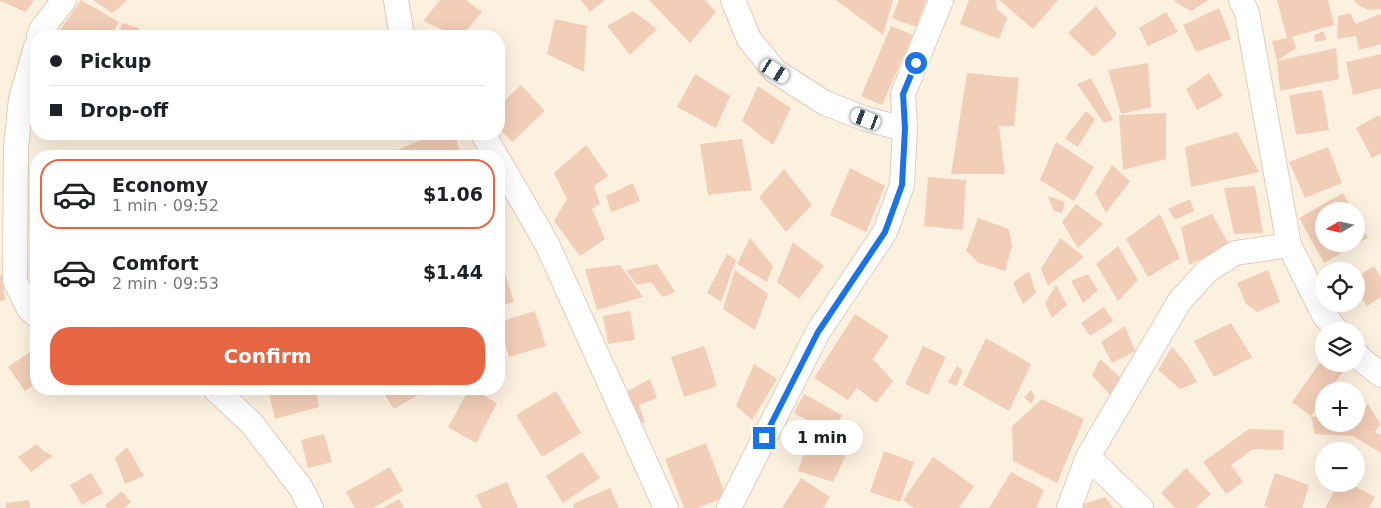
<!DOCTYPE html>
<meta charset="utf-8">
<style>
body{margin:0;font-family:"DejaVu Sans",sans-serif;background:#f2f2f2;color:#202124;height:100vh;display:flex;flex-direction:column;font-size:19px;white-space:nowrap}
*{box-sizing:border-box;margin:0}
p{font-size:16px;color:#757577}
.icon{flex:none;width:28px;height:28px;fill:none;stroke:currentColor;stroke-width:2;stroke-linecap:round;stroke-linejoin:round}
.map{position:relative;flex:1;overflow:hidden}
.side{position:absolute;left:30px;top:150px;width:475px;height:245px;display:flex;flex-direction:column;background:#fff;border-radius:20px;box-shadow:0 5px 20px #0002}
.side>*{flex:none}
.guide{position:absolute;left:30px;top:30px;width:475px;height:110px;border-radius:20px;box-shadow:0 5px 20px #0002;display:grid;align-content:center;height:110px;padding:0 20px;background:#fff}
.needle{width:32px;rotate:261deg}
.fabs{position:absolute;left:1315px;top:202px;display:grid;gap:10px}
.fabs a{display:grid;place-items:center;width:50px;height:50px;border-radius:50%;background:#fff;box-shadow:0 5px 20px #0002;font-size:25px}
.end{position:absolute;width:22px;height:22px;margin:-11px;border:6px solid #1a73e8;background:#fff;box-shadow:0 0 0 2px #fff}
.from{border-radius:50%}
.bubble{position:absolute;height:35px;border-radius:18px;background:#fff;box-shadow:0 5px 20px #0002;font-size:16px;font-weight:700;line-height:35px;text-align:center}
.car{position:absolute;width:15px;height:30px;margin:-15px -8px;border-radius:6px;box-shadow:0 0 4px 1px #0007;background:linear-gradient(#fff 24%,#345 0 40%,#fff 0 76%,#345 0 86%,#fff 0)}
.guide b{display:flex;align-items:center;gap:18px;height:48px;font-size:19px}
.guide b+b{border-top:1px solid #e0e0e0}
.guide i{width:12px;height:12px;background:#202124}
ul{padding:9px 0 0;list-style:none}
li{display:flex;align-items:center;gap:15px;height:70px;margin:0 10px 8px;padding:0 10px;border:2px solid transparent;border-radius:20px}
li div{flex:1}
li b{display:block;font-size:19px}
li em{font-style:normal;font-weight:700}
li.on{border-color:#e86543}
li>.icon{width:45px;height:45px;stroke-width:1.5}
.cta{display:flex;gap:10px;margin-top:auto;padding:10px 20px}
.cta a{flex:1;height:58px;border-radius:20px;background:#e86543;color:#fff;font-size:20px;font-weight:700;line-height:58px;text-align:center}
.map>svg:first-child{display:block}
.building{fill:#f2cdb7}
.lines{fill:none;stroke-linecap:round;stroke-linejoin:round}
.street-casing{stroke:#e0ccbc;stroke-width:26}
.street{stroke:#fff;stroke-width:24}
.route{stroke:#1a73e8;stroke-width:6}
</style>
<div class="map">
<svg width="1381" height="508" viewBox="0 0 1381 508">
<rect width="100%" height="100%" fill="#fcf1df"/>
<path class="building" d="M0,0H34L26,12L0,1Z
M81,0L119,22L111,36H56Z
M93,0H126L127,1L112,13Z
M440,0H466L482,12L462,36H456L423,21Z
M581,0H605L590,12Z
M649,0H705L716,12L690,43Z
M836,0H893L883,35Z
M899,0H926L916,27L892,18Z
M969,0H996L997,9L1007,18L999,39L960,24Z
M999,0H1058L1033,29Z
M1178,0H1209L1191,11L1173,1Z
M1277,0H1328L1334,25L1287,38Z
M1353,0H1381V9L1369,10L1360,6Z
M1096,6L1117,34L1093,57L1068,33Z
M1219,8L1231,39L1196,52L1183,25Z
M633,11L657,29L630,55L607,26Z
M1166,12L1178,32L1148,46L1139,28Z
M1350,13L1356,24L1379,14L1381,15V44L1359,50L1356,36L1337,39L1338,16Z
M555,19L587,26L584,72L547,54Z
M122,23L139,28L136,36H119Z
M891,26L913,35L882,105L861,96Z
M1324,31L1326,40L1315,42L1314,35Z
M1292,37L1296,48L1277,61L1336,48L1339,79L1280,91L1277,61L1272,41Z
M1381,54V88L1353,95L1346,62Z
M1148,63L1151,107L1121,114L1108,70Z
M967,73L1019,78L1014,126H999L1005,174H951Z
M1209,73L1223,96L1197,110L1186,89Z
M695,74L730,96L716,128L677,107Z
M1091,78L1113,120L1104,123L1077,84Z
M521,85L545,111L512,142L499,128V106Z
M758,86L791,108L773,145L742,121Z
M1322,90L1329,130L1296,135L1289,95Z
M36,91V115L27,110Z
M1086,111L1095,119L1078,147L1065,138Z
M1166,113V159L1123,170L1119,115Z
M1379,115L1381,119V153L1372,158L1356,128Z
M1237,132L1259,172L1191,187L1185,147Z
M435,134H455L461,156H397L395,151Z
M742,139L752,190L708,195L700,144Z
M1056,142L1094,167L1074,201L1040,180Z
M586,145L608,176L594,186L600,204L592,209L605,239L580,256L554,221L567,199L554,173Z
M1328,147L1342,183L1305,198L1289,162Z
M1112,165L1130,181L1106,213L1095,193Z
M850,168L885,186L866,232L830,215Z
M784,169L812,205L786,232L759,197Z
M928,177L966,180L963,230L924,226Z
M633,183L640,201L611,212L606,196Z
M1255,186L1263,233L1234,234L1224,188Z
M1343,193L1353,211H1324V244H1356V217L1368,238L1324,263L1299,218Z
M1048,196L1065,202L1062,213L1054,211Z
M1190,199L1194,211L1175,220L1168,209Z
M1076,204L1103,224L1078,248L1062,222Z
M1160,214L1180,258L1148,277L1126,239Z
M1212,214L1229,245L1189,265L1181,227Z
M978,218L1009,229L1012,246L1005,271L979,263L966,251Z
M750,238L773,266L767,282L737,264Z
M1060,238L1084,257L1048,286L1041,269Z
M793,242L824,266L799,299L777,282Z
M1118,246L1138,280L1118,301L1096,264Z
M727,254L736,260L721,302L707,293Z
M502,263L514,302L499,307V264Z
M657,264L675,292L663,297L651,282L637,285L626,270Z
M620,265L643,297L597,310L585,269Z
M1374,266L1381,277V297L1367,306L1356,290V277Z
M735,270L768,294L755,330L723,309Z
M1268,270L1280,302L1257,312L1246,304L1237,283Z
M1029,271L1036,293L1023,304L1013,283Z
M1088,274L1098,290L1083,303L1071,281Z
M0,275H2L5,300L0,301Z
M1056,285L1067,305L1052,318L1045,303Z
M1104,307L1113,321L1090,336L1081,323Z
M535,311L546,346L509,357L499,322Z
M630,311L635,340L608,344L603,316Z
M855,314L889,336L873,359L893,381L876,403L857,388L848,400L814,378Z
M1231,323L1252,357L1214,377L1194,341Z
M1125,326L1135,351L1112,363L1101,342Z
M986,338L1031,364L1009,411L963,385Z
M704,346L717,386L684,397L671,357Z
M923,346L946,357L928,395L905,384Z
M1172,347L1187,365L1197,382L1180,389L1158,370Z
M30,352L36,362V383L25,391L8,367Z
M1324,357V364H1338L1345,369L1329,391H1324V398L1311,416L1292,402Z
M1100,359L1121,378L1110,395L1092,375Z
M754,364L777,379L752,420L736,406Z
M957,366L963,371L956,386L948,382Z
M650,379L657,398L639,405L645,422L632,427L622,394Z
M268,389H316L319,407L275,419Z
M381,389H414L418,395L394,409Z
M469,389H472L497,403L476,443L448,427Z
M1031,390L1035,397L1031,404L1024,397Z
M556,391L581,433L542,457L516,415Z
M804,394L842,415L832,434L794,413Z
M1042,399L1084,419L1057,483L1013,461L1012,426Z
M1368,404L1380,424L1375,432L1381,435V453L1353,436L1315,434L1311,416L1324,418V424H1356V421Z
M812,428L850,447L833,482L798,471Z
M1249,429L1284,430L1283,450L1253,449L1231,465L1243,482L1226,494L1203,462Z
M324,434L332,462L308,468L301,440Z
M706,443L726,497L697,508H684L665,459Z
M37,444L43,451L53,456L31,472L18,457Z
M127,447L144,476L125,484L115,458Z
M884,451L914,462L900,502L870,492Z
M582,452L600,478L563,503L546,476Z
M933,457L974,486L959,508H914L903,500Z
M390,467L403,491L373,508H355L346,492Z
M1186,468L1211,494L1196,508H1175L1161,493Z
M1011,472L1044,490L1036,508H989Z
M91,473L103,493L82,505L70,485Z
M1275,473L1309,485L1302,508H1269L1264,506Z
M801,478L830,497L823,508H782Z
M507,482L518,508H482L476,495Z
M1338,484H1351L1375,497L1369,508H1325Z
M610,488L619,508H574L573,504Z
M122,491L131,502L124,508H107L105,505Z
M1105,497L1113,508H1072Z
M399,499L404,508H383Z
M29,500L30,508H6V503Z"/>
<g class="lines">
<g class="street-casing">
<path id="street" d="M396,0L402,36
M733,0L749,39L775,71L825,103L866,119L905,129
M1241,0L1247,13L1289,245L1324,315L1337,331
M39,36L41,30L64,0
M36,47L21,99L16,147L15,281L29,309L36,315
M483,134L496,156
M499,161L547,244L666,508
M1356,354L1362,360L1381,375
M215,389L252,424L301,488L311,508
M1088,457L1141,508
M729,508L818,332L885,232L902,185L905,129L903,94L941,0
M1069,508L1088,457L1179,302L1207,271L1235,253L1289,245"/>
</g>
<use href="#street" class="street"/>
</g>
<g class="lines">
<path class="route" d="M764,438L818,332L885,232L902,185L905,128L903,94L916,63"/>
</g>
</svg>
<div class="fabs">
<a><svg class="needle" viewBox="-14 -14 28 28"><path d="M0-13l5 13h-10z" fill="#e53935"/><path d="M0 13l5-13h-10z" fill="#757577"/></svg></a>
<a><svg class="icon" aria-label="locate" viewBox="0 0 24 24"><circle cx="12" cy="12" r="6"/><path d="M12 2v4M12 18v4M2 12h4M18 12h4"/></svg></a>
<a><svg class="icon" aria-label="layers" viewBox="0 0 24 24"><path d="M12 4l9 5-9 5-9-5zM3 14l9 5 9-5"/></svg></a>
<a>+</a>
<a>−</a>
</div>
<i class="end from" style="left:916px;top:63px"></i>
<i class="end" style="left:764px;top:438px"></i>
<div class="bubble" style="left:781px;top:420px;width:82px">1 min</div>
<i class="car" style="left:775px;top:71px;rotate:122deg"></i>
<i class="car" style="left:866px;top:119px;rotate:291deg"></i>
<div class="guide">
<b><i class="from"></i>Pickup</b>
<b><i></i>Drop-off</b>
</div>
<section class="side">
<ul>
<li class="on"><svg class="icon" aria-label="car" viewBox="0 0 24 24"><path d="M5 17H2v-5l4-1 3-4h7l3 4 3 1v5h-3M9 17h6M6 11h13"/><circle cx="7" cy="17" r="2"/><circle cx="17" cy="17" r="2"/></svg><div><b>Economy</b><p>1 min · 09:52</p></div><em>$1.06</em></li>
<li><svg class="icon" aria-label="car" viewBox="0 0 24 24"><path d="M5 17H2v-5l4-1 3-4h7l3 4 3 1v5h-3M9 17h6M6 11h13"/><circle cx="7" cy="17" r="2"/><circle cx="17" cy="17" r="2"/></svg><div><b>Comfort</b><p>2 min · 09:53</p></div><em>$1.44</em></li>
</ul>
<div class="cta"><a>Confirm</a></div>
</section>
</div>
